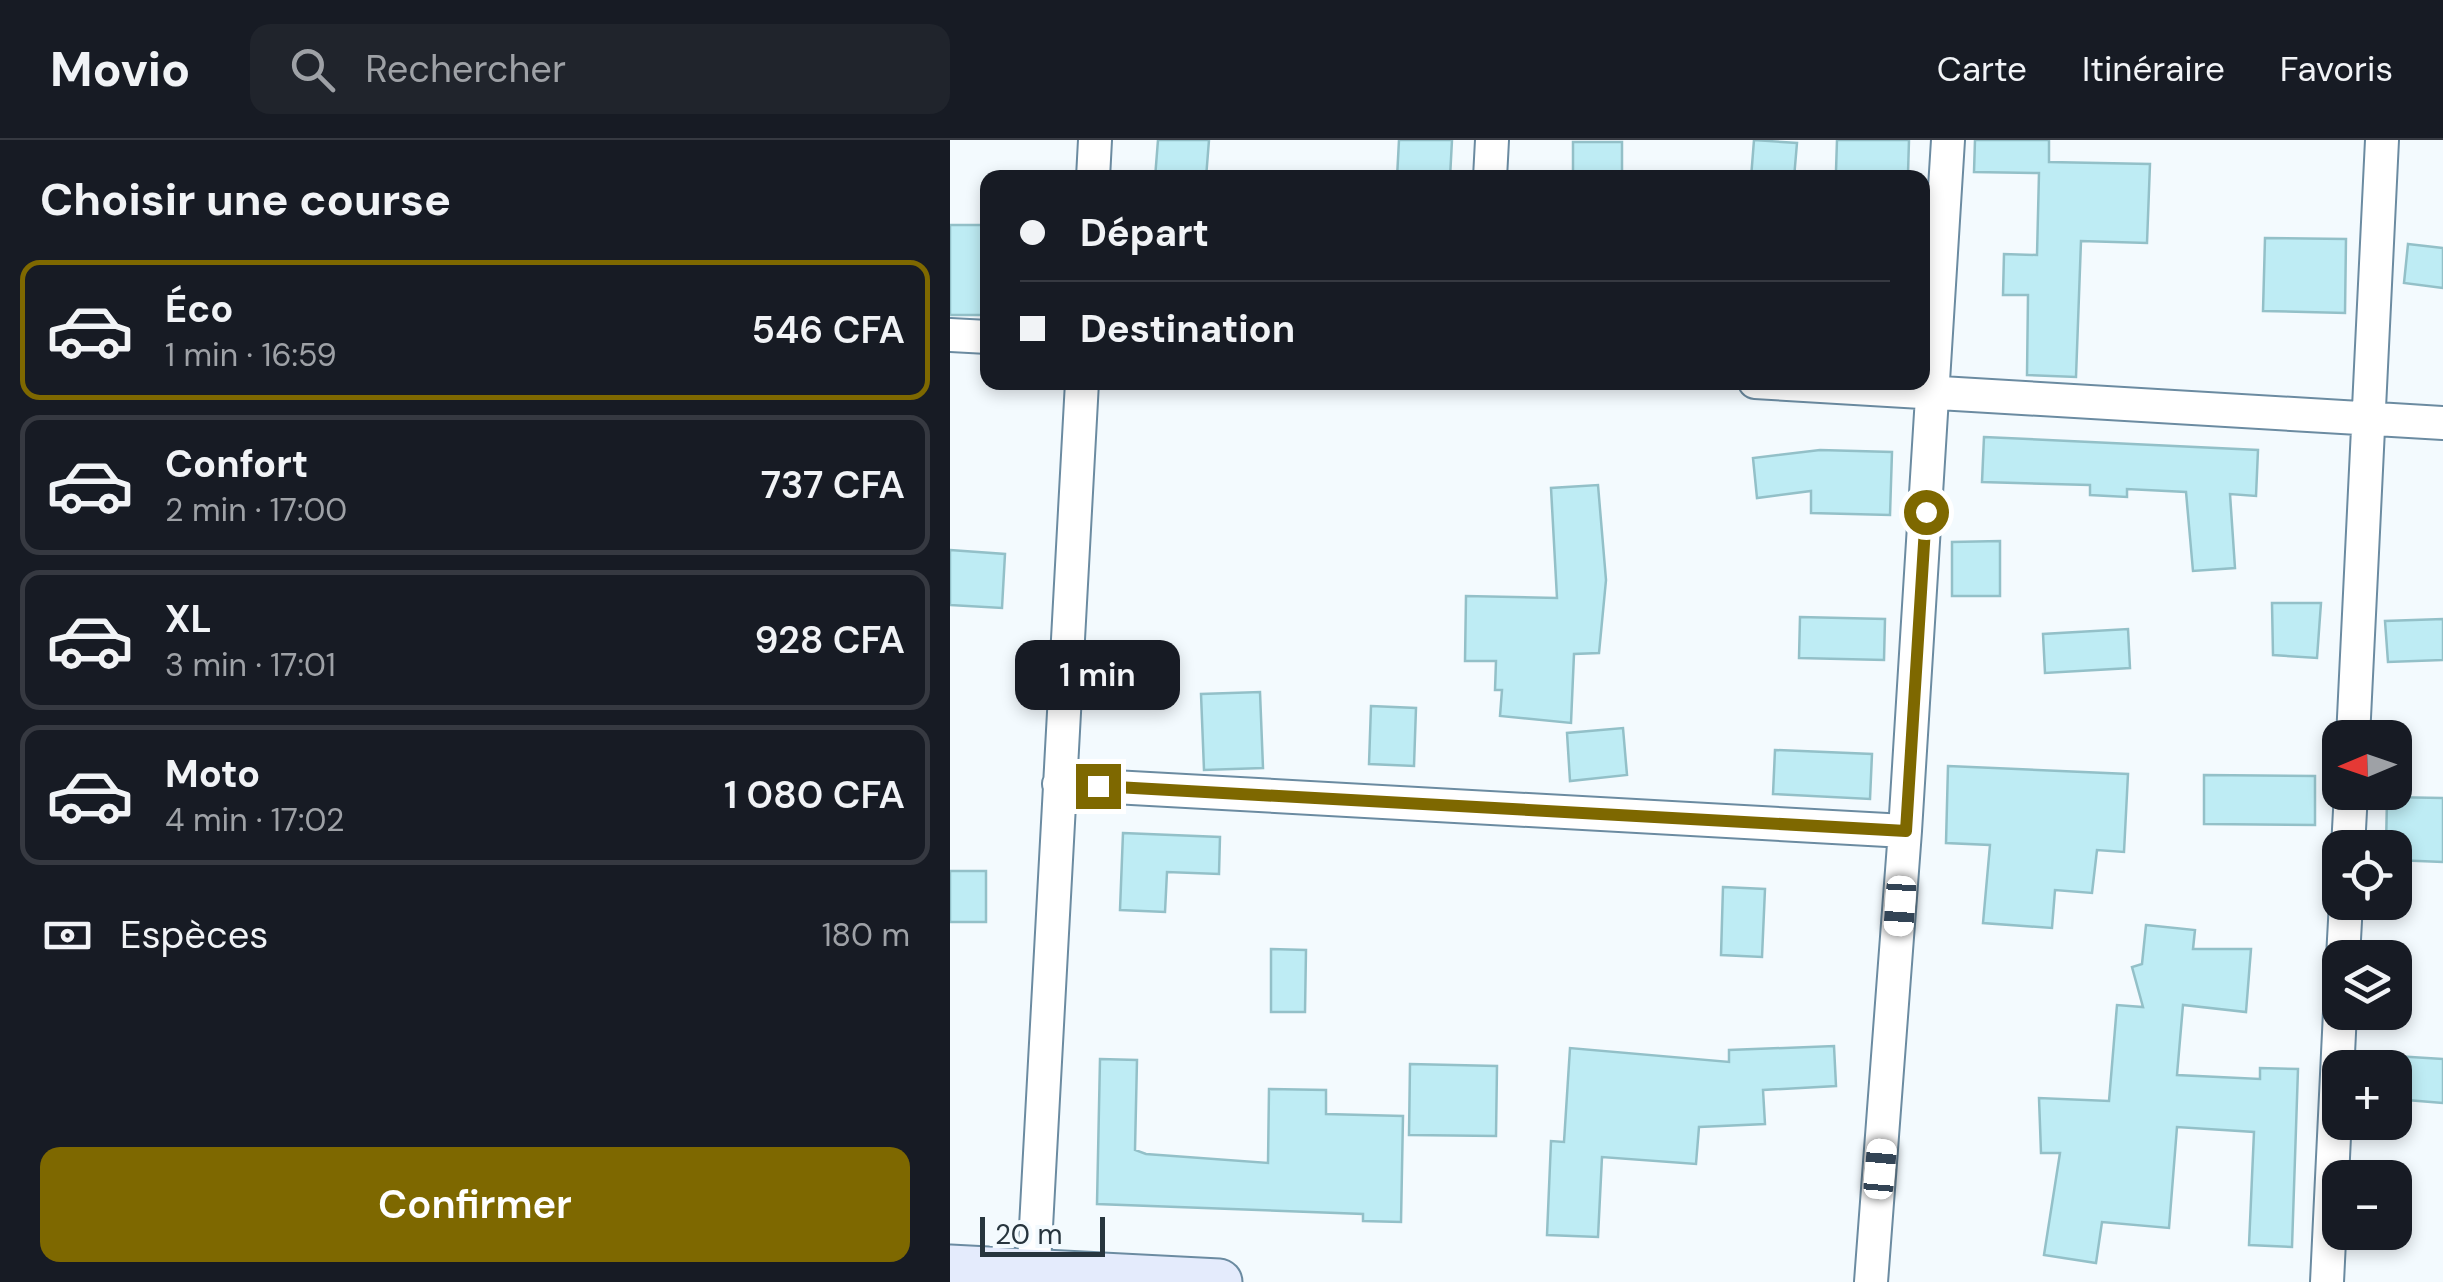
<!DOCTYPE html>
<html lang="fr">
<meta charset="utf-8">
<style>
body{margin:0;font-family:"DM Sans",sans-serif;background:#20242c;color:#f1f3f6;height:100vh;display:flex;flex-direction:column;font-size:38px;white-space:nowrap}
*{box-sizing:border-box;margin:0}
p{font-size:32px;color:#9ea1a6}
.icon{flex:none;width:55px;height:55px;fill:none;stroke:currentColor;stroke-width:2;stroke-linecap:round;stroke-linejoin:round}
.map{position:relative;flex:1;overflow:hidden}
.details{display:flex;flex-direction:column;background:#171b24;width:950px}
.details>*{flex:none}
.banner{position:absolute;left:30px;top:30px;width:950px;height:220px;border-radius:20px;box-shadow:0 5px 15px #0003;display:grid;align-content:center;height:220px;padding:0 40px;background:#171b24}
.needle{width:65px;rotate:268deg}
.controls{position:absolute;left:1372px;top:580px;display:grid;gap:20px}
.controls a{display:grid;place-items:center;width:90px;height:90px;border-radius:20px;background:#171b24;box-shadow:0 5px 15px #0003;font-size:50px}
.scale{position:absolute;left:30px;bottom:25px;width:125px;box-sizing:border-box;padding-left:10px;border:5px solid #27353e;border-top:0;font-size:28px;line-height:35px;white-space:nowrap;color:#27353e;-webkit-text-stroke:8px #f3fafe;paint-order:stroke}
.end{position:absolute;width:45px;height:45px;margin:-22px;border:12px solid #7e6800;background:#fff;box-shadow:0 0 0 5px #fff}
.from{border-radius:50%}
.bubble{position:absolute;height:70px;border-radius:20px;background:#171b24;box-shadow:0 5px 15px #0003;font-size:32px;font-weight:600;line-height:70px;text-align:center}
.car{position:absolute;width:30px;height:60px;margin:-30px -15px;border-radius:12px;box-shadow:0 0 8px 2px #0007;background:linear-gradient(#fff 24%,#345 0 40%,#fff 0 76%,#345 0 86%,#fff 0)}
.banner b{display:flex;align-items:center;gap:35px;height:95px;font-size:38px}
.banner b+b{border-top:2px solid #363941}
.banner i{width:25px;height:25px;background:#f1f3f6}
ul{padding:0;list-style:none}
li{display:flex;align-items:center;gap:30px;height:140px;margin:0 20px 15px;padding:0 20px;border:5px solid #363941;border-radius:20px}
li div{flex:1}
li b{display:block;font-size:38px}
li em{font-style:normal;font-weight:600}
li.active{border-color:#7e6800}
li>.icon{width:90px;height:90px;stroke-width:1.5}
h2{padding:0 40px;font-size:45px;line-height:120px}
.pay{display:flex;align-items:center;gap:25px;height:110px;padding:0 40px;font-size:38px}
.pay p{margin-inline-start:auto}
.primary-button{display:flex;gap:20px;margin-top:auto;padding:20px 40px}
.primary-button a{flex:1;height:115px;border-radius:20px;background:#7e6800;color:#fff;font-size:40px;font-weight:600;line-height:115px;text-align:center}
header{display:flex;align-items:center;gap:60px;box-sizing:border-box;height:140px;padding:0 50px;background:#171b24;border-bottom:2px solid #363941}
header strong{font-size:48px}
nav{display:flex;gap:55px;margin-inline-start:auto;font-size:35px}
.search{width:700px;height:90px;background:#20242c;display:flex;align-items:center;gap:25px;box-sizing:border-box;padding:0 35px;border-radius:20px;color:#9ea1a6;font-size:38px}
main{display:flex;flex:1;min-height:0}
.map>svg:first-child{display:block}
.building{fill:#beecf4;stroke:#93c0c8;stroke-width:2.5}
.lines{fill:none;stroke-linecap:round;stroke-linejoin:round}
.minor-casing{stroke:#6b8ba1;stroke-width:36}
.secondary-casing{stroke:#6b8ba1;stroke-width:49}
.minor{stroke:#fff;stroke-width:32}
.secondary{stroke:#e4ebfc;stroke-width:45}
.route{stroke:#7e6800;stroke-width:12}
</style>
<header>
<strong>Movio</strong>
<div class="search"><svg class="icon" aria-label="search" viewBox="0 0 24 24"><circle cx="10" cy="10" r="6"/><path d="M15 15l6 6"/></svg>Rechercher</div>
<nav><a>Carte</a><a>Itinéraire</a><a>Favoris</a></nav>
</header>
<main>
<section class="details">
<h2>Choisir une course</h2>
<ul>
<li class="active"><svg class="icon" aria-label="car" viewBox="0 0 24 24"><path d="M5 17H2v-5l4-1 3-4h7l3 4 3 1v5h-3M9 17h6M6 11h13"/><circle cx="7" cy="17" r="2"/><circle cx="17" cy="17" r="2"/></svg><div><b>Éco</b><p>1 min · 16:59</p></div><em>546 CFA</em></li>
<li><svg class="icon" aria-label="car" viewBox="0 0 24 24"><path d="M5 17H2v-5l4-1 3-4h7l3 4 3 1v5h-3M9 17h6M6 11h13"/><circle cx="7" cy="17" r="2"/><circle cx="17" cy="17" r="2"/></svg><div><b>Confort</b><p>2 min · 17:00</p></div><em>737 CFA</em></li>
<li><svg class="icon" aria-label="car" viewBox="0 0 24 24"><path d="M5 17H2v-5l4-1 3-4h7l3 4 3 1v5h-3M9 17h6M6 11h13"/><circle cx="7" cy="17" r="2"/><circle cx="17" cy="17" r="2"/></svg><div><b>XL</b><p>3 min · 17:01</p></div><em>928 CFA</em></li>
<li><svg class="icon" aria-label="car" viewBox="0 0 24 24"><path d="M5 17H2v-5l4-1 3-4h7l3 4 3 1v5h-3M9 17h6M6 11h13"/><circle cx="7" cy="17" r="2"/><circle cx="17" cy="17" r="2"/></svg><div><b>Moto</b><p>4 min · 17:02</p></div><em>1 080 CFA</em></li>
</ul>
<div class="pay"><svg class="icon" aria-label="cash" viewBox="0 0 24 24"><path d="M3 7h18v10H3z"/><circle cx="12" cy="12" r="2"/></svg>Espèces<p>180 m</p></div>
<div class="primary-button"><a>Confirmer</a></div>
</section>
<div class="map">
<svg width="1493" height="1142" viewBox="0 0 1493 1142">
<rect width="100%" height="100%" fill="#f3fafe"/>
<path class="building" d="M208,0H259L256,38H205Z
M449,0H502L500,38H447Z
M804,0L847,3L844,38H801Z
M887,0H959L958,34L886,31Z
M1025,0H1099V22L1200,24L1197,103L1131,101L1126,237L1077,235L1078,155H1053L1054,114L1087,115L1089,33L1024,32Z
M623,2H672V38H623Z
M0,85H38V175H0Z
M1315,98L1396,99L1395,173L1313,171Z
M1458,104L1493,108V148L1454,143Z
M1034,297L1308,310L1306,356L1280,354L1285,428L1243,431L1236,352L1177,349V357L1140,355V345L1032,342Z
M870,310L942,312L940,375L861,373V351L807,358L803,318Z
M648,345L656,440L649,513L624,514L621,583L550,576L552,550H545L546,521H515L516,456L607,458L601,348Z
M1050,401V456H1002V402Z
M0,410L55,414L52,468L0,465Z
M1322,463H1371L1367,518L1323,515Z
M850,477L935,479L934,520L849,518Z
M1493,479V520L1438,522L1435,481Z
M1178,489L1180,528L1095,533L1093,494Z
M310,552L313,628L254,630L251,554Z
M421,566L466,568L464,626L419,624Z
M673,588L677,635L620,641L617,593Z
M825,610L922,614L920,659L823,654Z
M998,626L1178,634L1174,712L1147,710L1142,753L1105,750L1102,788L1033,783L1040,705L996,703Z
M1254,635L1365,636V685L1254,684Z
M1437,657L1493,658V722L1445,720V708H1436Z
M173,693L270,697L269,734L217,732L215,772L170,770Z
M0,731H36V782H0Z
M773,747L815,749L812,817L771,815Z
M1196,785L1245,790L1243,809H1301L1296,872L1233,865L1227,935L1310,939V928L1348,929L1342,1107L1299,1105L1304,992L1227,987L1219,1088L1152,1082L1146,1123L1094,1115L1110,1013H1091L1089,958L1159,961L1167,865L1193,867L1182,827L1192,824Z
M321,809L356,810L355,872H321Z
M884,906L886,946L813,950L815,984L749,987L746,1024L652,1017L648,1097L597,1095L601,1001L614,1002L620,908L779,922V910Z
M1445,916L1493,919V963L1445,959Z
M150,919L187,920L185,1010L196,1014L318,1023L319,949L376,950V974L453,976L451,1082L413,1081V1074L147,1064Z
M460,924L547,926L546,996L459,995Z"/>
<g class="lines">
<g class="minor-casing">
<path id="minor" d="M143,38L145,0
M540,38L542,0
M0,195L38,197
M805,242L1493,283
M1403,598L1432,0
M109,644L955,691
M1398,708L1401,652
M1393,818L1396,762
M83,1142L132,242
M921,1142L955,691L998,0
M1377,1142L1390,872"/>
</g>
<g class="secondary-casing">
<path id="secondary" d="M0,1128L269,1142"/>
</g>
<use href="#minor" class="minor"/>
<use href="#secondary" class="secondary"/>
</g>
<g class="lines">
<path class="route" d="M148,646L956,691L976,372"/>
</g>
</svg>
<div class="controls">
<a><svg class="needle" viewBox="-14 -14 28 28"><path d="M0-13l5 13h-10z" fill="#e53935"/><path d="M0 13l5-13h-10z" fill="#9ea1a6"/></svg></a>
<a><svg class="icon" aria-label="locate" viewBox="0 0 24 24"><circle cx="12" cy="12" r="6"/><path d="M12 2v4M12 18v4M2 12h4M18 12h4"/></svg></a>
<a><svg class="icon" aria-label="layers" viewBox="0 0 24 24"><path d="M12 4l9 5-9 5-9-5zM3 14l9 5 9-5"/></svg></a>
<a>+</a>
<a>−</a>
</div>
<div class="scale">20 m</div>
<i class="end from" style="left:976px;top:372px"></i>
<i class="end" style="left:148px;top:646px"></i>
<div class="bubble" style="left:65px;top:500px;width:165px">1 min</div>
<i class="car" style="left:950px;top:766px;rotate:184deg"></i>
<i class="car" style="left:930px;top:1029px;rotate:5deg"></i>
<div class="banner">
<b><i class="from"></i>Départ</b>
<b><i></i>Destination</b>
</div>
</div>
</main>
